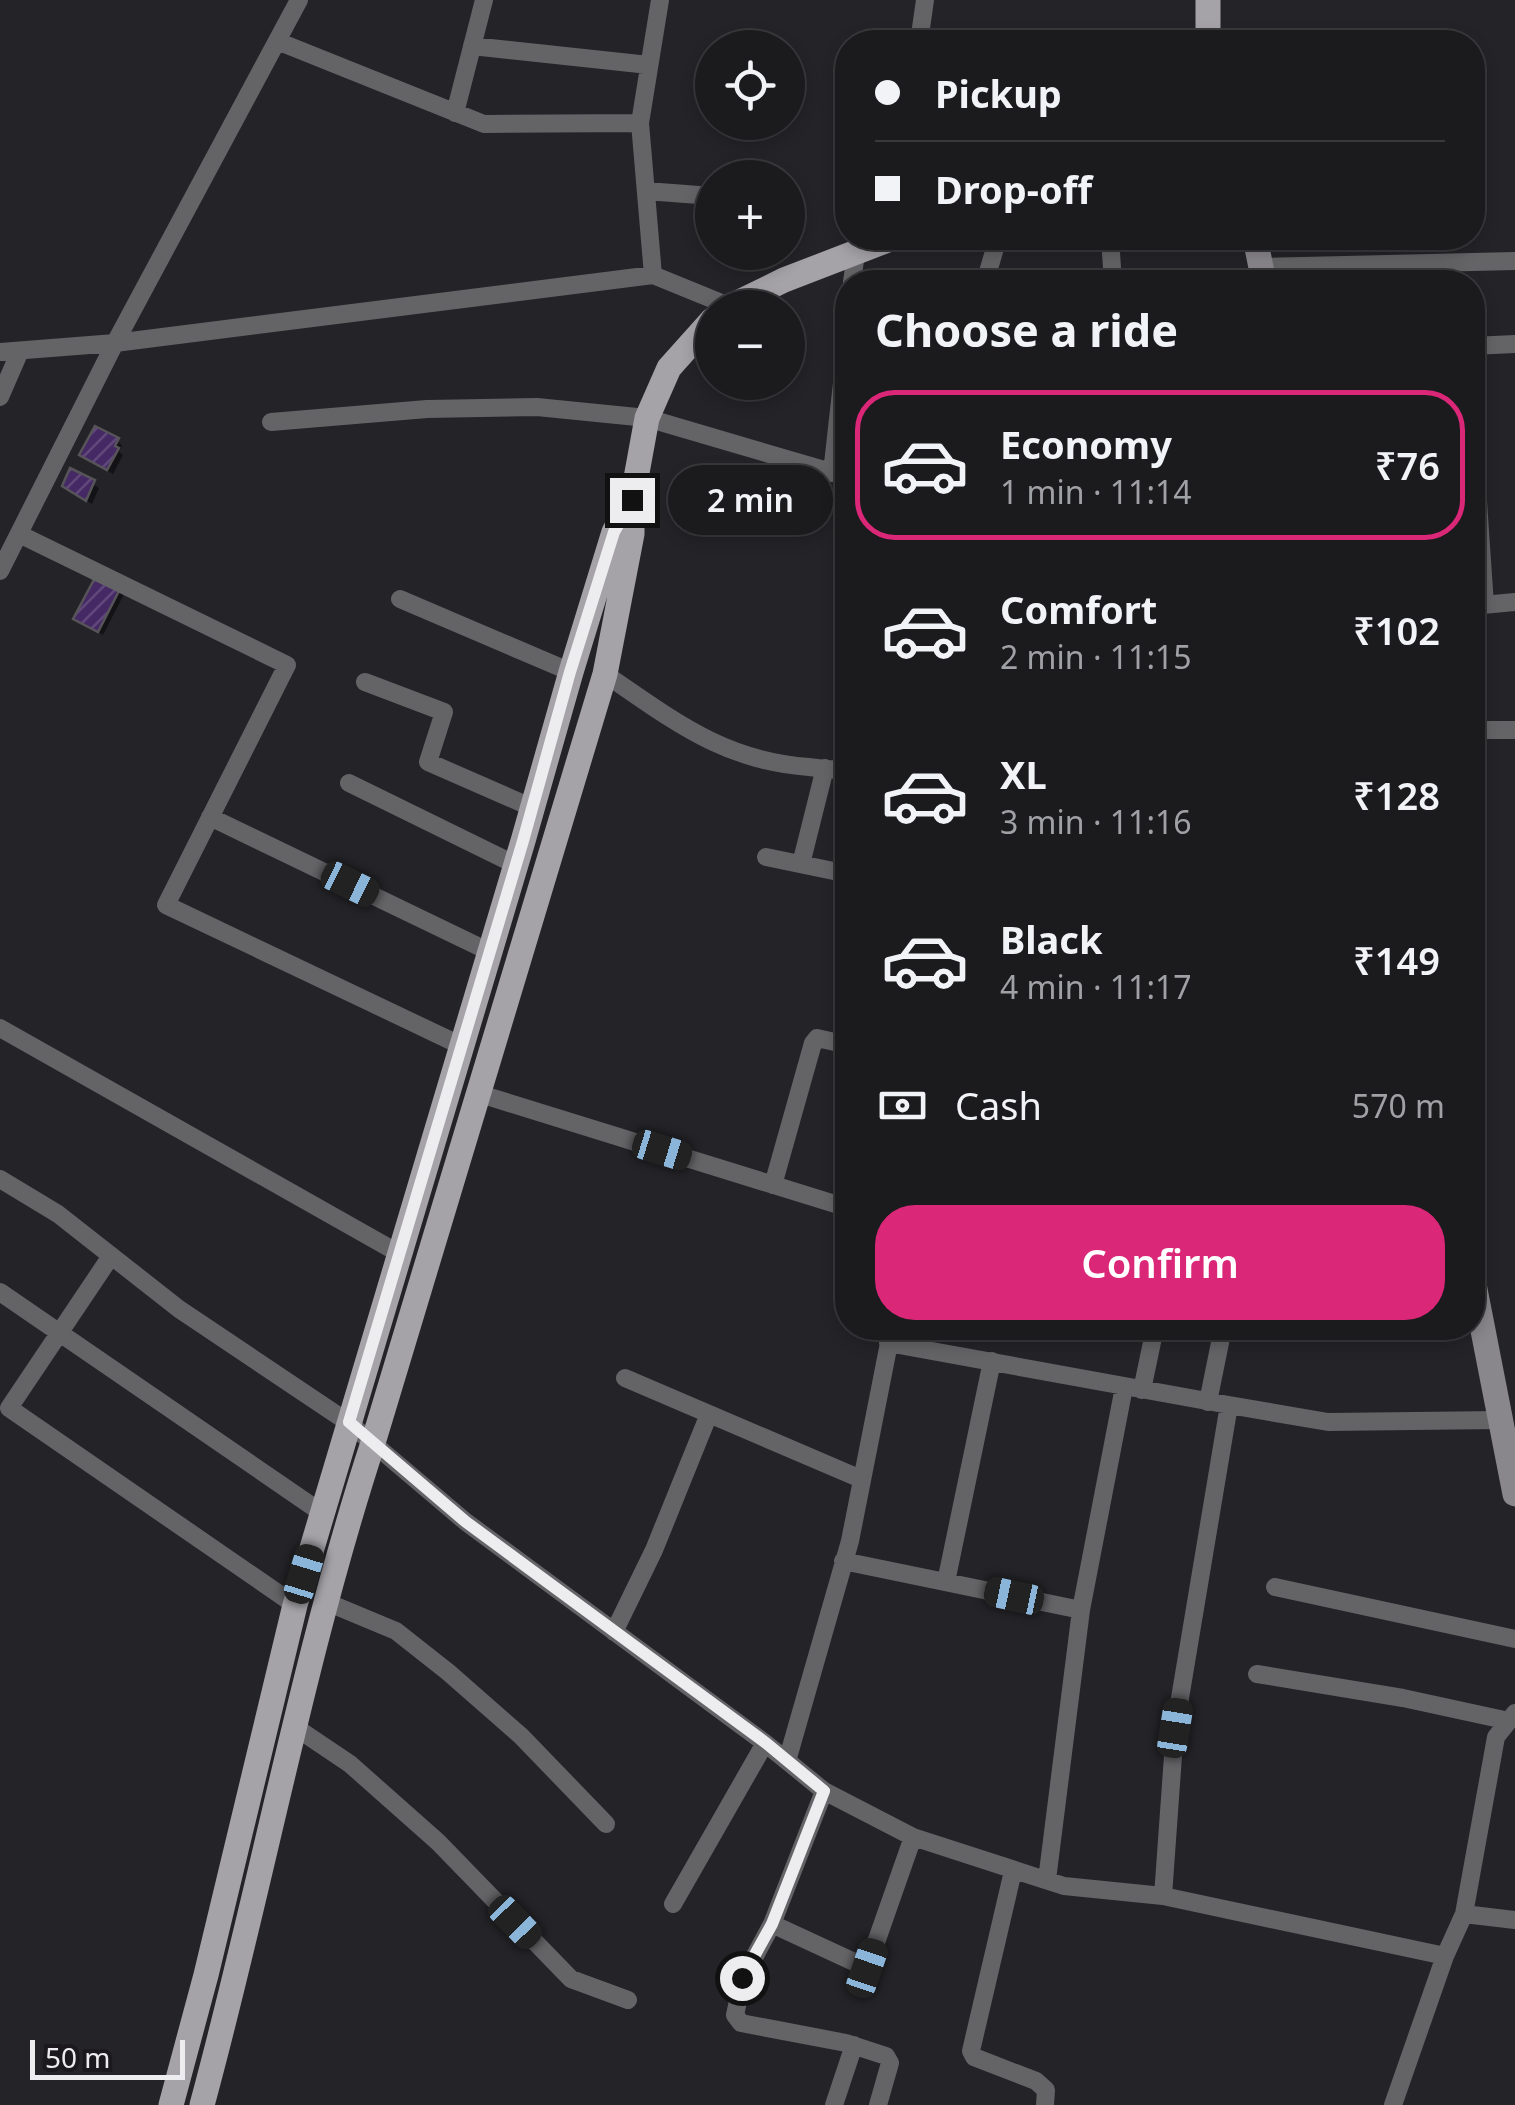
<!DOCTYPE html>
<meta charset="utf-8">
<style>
body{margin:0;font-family:"Noto Sans",sans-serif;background:#242326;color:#f1f3f6;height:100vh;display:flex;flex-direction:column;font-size:38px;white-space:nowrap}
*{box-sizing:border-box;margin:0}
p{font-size:32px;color:#a0a1a4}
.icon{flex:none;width:55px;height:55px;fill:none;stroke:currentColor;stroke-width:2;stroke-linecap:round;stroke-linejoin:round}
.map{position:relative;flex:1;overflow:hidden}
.panel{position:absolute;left:835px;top:270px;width:650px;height:1070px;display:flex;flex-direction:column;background:#1b1a1d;border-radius:40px;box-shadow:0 5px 15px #0003,0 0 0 2px #39383b}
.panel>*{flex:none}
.guide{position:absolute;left:835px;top:30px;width:650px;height:220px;border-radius:40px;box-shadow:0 5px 15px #0003,0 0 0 2px #39383b;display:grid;align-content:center;height:220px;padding:0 40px;background:#1b1a1d}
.fabs{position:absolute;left:695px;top:30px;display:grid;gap:20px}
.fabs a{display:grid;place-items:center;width:110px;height:110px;border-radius:50%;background:#1b1a1d;box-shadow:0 5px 15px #0003,0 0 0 2px #39383b;font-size:50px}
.scale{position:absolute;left:30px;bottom:25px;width:155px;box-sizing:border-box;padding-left:10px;border:5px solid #edecee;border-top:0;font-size:28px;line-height:35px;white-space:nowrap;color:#edecee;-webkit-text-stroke:8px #1b191d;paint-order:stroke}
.end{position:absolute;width:45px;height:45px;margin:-22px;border:12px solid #edecee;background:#111;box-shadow:0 0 0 5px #111}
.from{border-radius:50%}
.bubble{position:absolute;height:70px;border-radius:35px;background:#1b1a1d;box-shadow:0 5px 15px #0003,0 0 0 2px #39383b;font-size:32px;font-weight:600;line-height:70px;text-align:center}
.car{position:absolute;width:30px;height:60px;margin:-30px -15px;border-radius:12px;box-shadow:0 0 8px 2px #0007;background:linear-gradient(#222 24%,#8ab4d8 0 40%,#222 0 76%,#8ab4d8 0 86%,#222 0)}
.guide b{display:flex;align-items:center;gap:35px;height:95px;font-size:38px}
.guide b+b{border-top:2px solid #39383b}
.guide i{width:25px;height:25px;background:#f1f3f6}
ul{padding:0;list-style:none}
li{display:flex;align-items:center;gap:30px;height:150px;margin:0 20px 15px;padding:0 20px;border:5px solid transparent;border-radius:40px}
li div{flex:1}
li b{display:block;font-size:38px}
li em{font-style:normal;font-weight:600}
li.selected{border-color:#db2777}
li>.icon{width:90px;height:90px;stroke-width:1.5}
h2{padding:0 40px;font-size:45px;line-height:120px}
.pay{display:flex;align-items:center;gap:25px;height:110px;padding:0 40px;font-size:38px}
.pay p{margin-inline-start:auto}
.action{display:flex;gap:20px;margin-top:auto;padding:20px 40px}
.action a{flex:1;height:115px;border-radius:40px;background:#db2777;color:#fff;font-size:40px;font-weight:600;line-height:115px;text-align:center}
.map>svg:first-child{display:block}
.shadow{fill:#0007}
.building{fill:url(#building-hatch);stroke:#565459;stroke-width:2.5}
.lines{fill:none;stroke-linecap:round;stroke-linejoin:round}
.minor{stroke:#646366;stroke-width:18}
.secondary{stroke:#89878b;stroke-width:25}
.primary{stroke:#a5a3a8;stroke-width:25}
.route{stroke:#edecee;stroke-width:12}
</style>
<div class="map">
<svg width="1515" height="2105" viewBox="0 0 1515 2105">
<defs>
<pattern id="building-hatch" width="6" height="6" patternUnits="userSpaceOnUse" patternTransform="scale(2.5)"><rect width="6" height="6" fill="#452965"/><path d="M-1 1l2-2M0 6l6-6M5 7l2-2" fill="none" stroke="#60487b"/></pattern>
</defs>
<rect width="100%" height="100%" fill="#242327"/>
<path class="shadow" d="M117,440L122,446L119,452L123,455L113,474L82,455Z
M72,472L99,488L92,504L70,491Z
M98,578L124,594L103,635L77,619Z"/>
<path class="building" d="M95,426L119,438L115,446L119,448L107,470L79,455Z
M70,468L95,480L86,501L62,486Z
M97,574L121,587L98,632L73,619Z"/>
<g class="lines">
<path class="minor" d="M277,41L484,124L640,123L653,275
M919,42L925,0
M472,46L649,65
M455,113L484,0
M640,123L660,0
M646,191L712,196
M1110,238L1113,282
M1261,267L1515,261
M852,282L856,253
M985,282L998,238
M1472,346L1515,344
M0,352L115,343L299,0
M0,397L20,351
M271,422L427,409L537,407L647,418L848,477
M1475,457L1485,605
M832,473L848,329
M19,534L287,665L166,905L462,1046
M0,571L115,343L653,275L729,306
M400,599L571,672
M1472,606L1515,602
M605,674C673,720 723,761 809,767C822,768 836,772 848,767
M365,682L444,712L428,762L533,808
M1472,730H1515
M349,783L516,865
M210,817L490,952
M766,857L848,874
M801,864L825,768
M0,1028L400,1254
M477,1093L848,1208
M0,1179L58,1214L179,1309L349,1423L466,1522L765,1743L824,1791L913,1837L1064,1886L1163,1896L1445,1956L1464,1914L1515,1920
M773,1185L813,1043L817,1038L848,1045
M111,1256L9,1408L295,1605
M0,1292L322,1513
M888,1343L1229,1405L1175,1728L1163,1896
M625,1378L861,1479
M1142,1390L1155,1328
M1208,1402L1223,1328
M1229,1405L1328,1422L1500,1420
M843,1561L1081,1610L1047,1880
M946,1582L992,1361
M1275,1587L1515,1639
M324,1601L396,1631L448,1672L521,1736L606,1824
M1081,1610L1124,1387
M614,1632L654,1550L709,1414
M1257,1674L1403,1698L1509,1721
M295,1727L350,1764L438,1842L571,1979L628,2000
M787,1761L850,1541L892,1328
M824,1791L772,1924L867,1968L913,1837
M1013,1871L971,2051L974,2057L1036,2081L1046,2090L1045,2105
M673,1904L765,1743
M1464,1914L1496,1737L1515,1713
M772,1924L743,1978L735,2015L741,2023L846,2043L886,2056L890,2063L878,2105
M834,2105L854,2045
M1393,2105L1445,1956"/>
<path class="secondary" d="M1255,238L1264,282
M1472,1274L1515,1494"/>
<path class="primary" d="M1208,0V42
M727,308L784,280L893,238
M171,2105L206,1975L295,1605L523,841L571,672L614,532L629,505
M202,2105C262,1885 302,1660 373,1443L605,674L632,534V500L647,418L669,368L712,320"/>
</g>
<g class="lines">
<path class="route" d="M632,500L614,532L570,672L523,841L349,1422L466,1522L766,1743L824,1791L772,1924L742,1978"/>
</g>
</svg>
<div class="fabs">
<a><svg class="icon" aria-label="locate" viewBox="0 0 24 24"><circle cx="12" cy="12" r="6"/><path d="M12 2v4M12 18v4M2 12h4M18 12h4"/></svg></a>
<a>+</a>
<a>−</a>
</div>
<div class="scale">50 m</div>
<i class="end from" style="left:742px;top:1978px"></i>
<i class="end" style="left:632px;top:500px"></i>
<div class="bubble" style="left:668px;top:465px;width:165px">2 min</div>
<i class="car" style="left:350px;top:884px;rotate:116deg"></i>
<i class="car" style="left:662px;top:1150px;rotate:107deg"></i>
<i class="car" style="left:304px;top:1574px;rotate:17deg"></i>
<i class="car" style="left:1014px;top:1596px;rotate:282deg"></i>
<i class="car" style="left:1175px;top:1728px;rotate:9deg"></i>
<i class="car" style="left:515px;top:1922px;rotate:136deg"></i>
<i class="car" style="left:867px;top:1968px;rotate:19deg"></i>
<div class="guide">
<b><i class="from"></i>Pickup</b>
<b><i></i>Drop-off</b>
</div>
<section class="panel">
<h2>Choose a ride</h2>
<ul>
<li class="selected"><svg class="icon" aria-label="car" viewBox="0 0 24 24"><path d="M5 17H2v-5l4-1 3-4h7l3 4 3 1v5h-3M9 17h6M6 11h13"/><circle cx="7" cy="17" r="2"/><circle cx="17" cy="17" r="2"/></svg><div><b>Economy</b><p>1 min · 11:14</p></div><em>₹76</em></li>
<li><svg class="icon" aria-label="car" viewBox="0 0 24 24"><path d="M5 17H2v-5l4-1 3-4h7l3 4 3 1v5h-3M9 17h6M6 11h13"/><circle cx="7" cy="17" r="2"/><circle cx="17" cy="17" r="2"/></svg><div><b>Comfort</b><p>2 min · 11:15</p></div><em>₹102</em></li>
<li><svg class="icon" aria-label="car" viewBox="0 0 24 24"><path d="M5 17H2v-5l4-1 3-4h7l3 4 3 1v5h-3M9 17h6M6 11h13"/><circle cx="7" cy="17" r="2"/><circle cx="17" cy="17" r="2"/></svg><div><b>XL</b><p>3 min · 11:16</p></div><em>₹128</em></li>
<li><svg class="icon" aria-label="car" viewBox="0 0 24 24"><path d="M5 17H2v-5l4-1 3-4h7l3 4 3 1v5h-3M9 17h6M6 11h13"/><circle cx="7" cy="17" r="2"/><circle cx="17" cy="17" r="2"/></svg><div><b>Black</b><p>4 min · 11:17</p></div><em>₹149</em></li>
</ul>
<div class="pay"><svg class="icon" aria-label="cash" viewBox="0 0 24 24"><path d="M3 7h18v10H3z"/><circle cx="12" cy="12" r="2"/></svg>Cash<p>570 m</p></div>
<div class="action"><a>Confirm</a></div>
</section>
</div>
